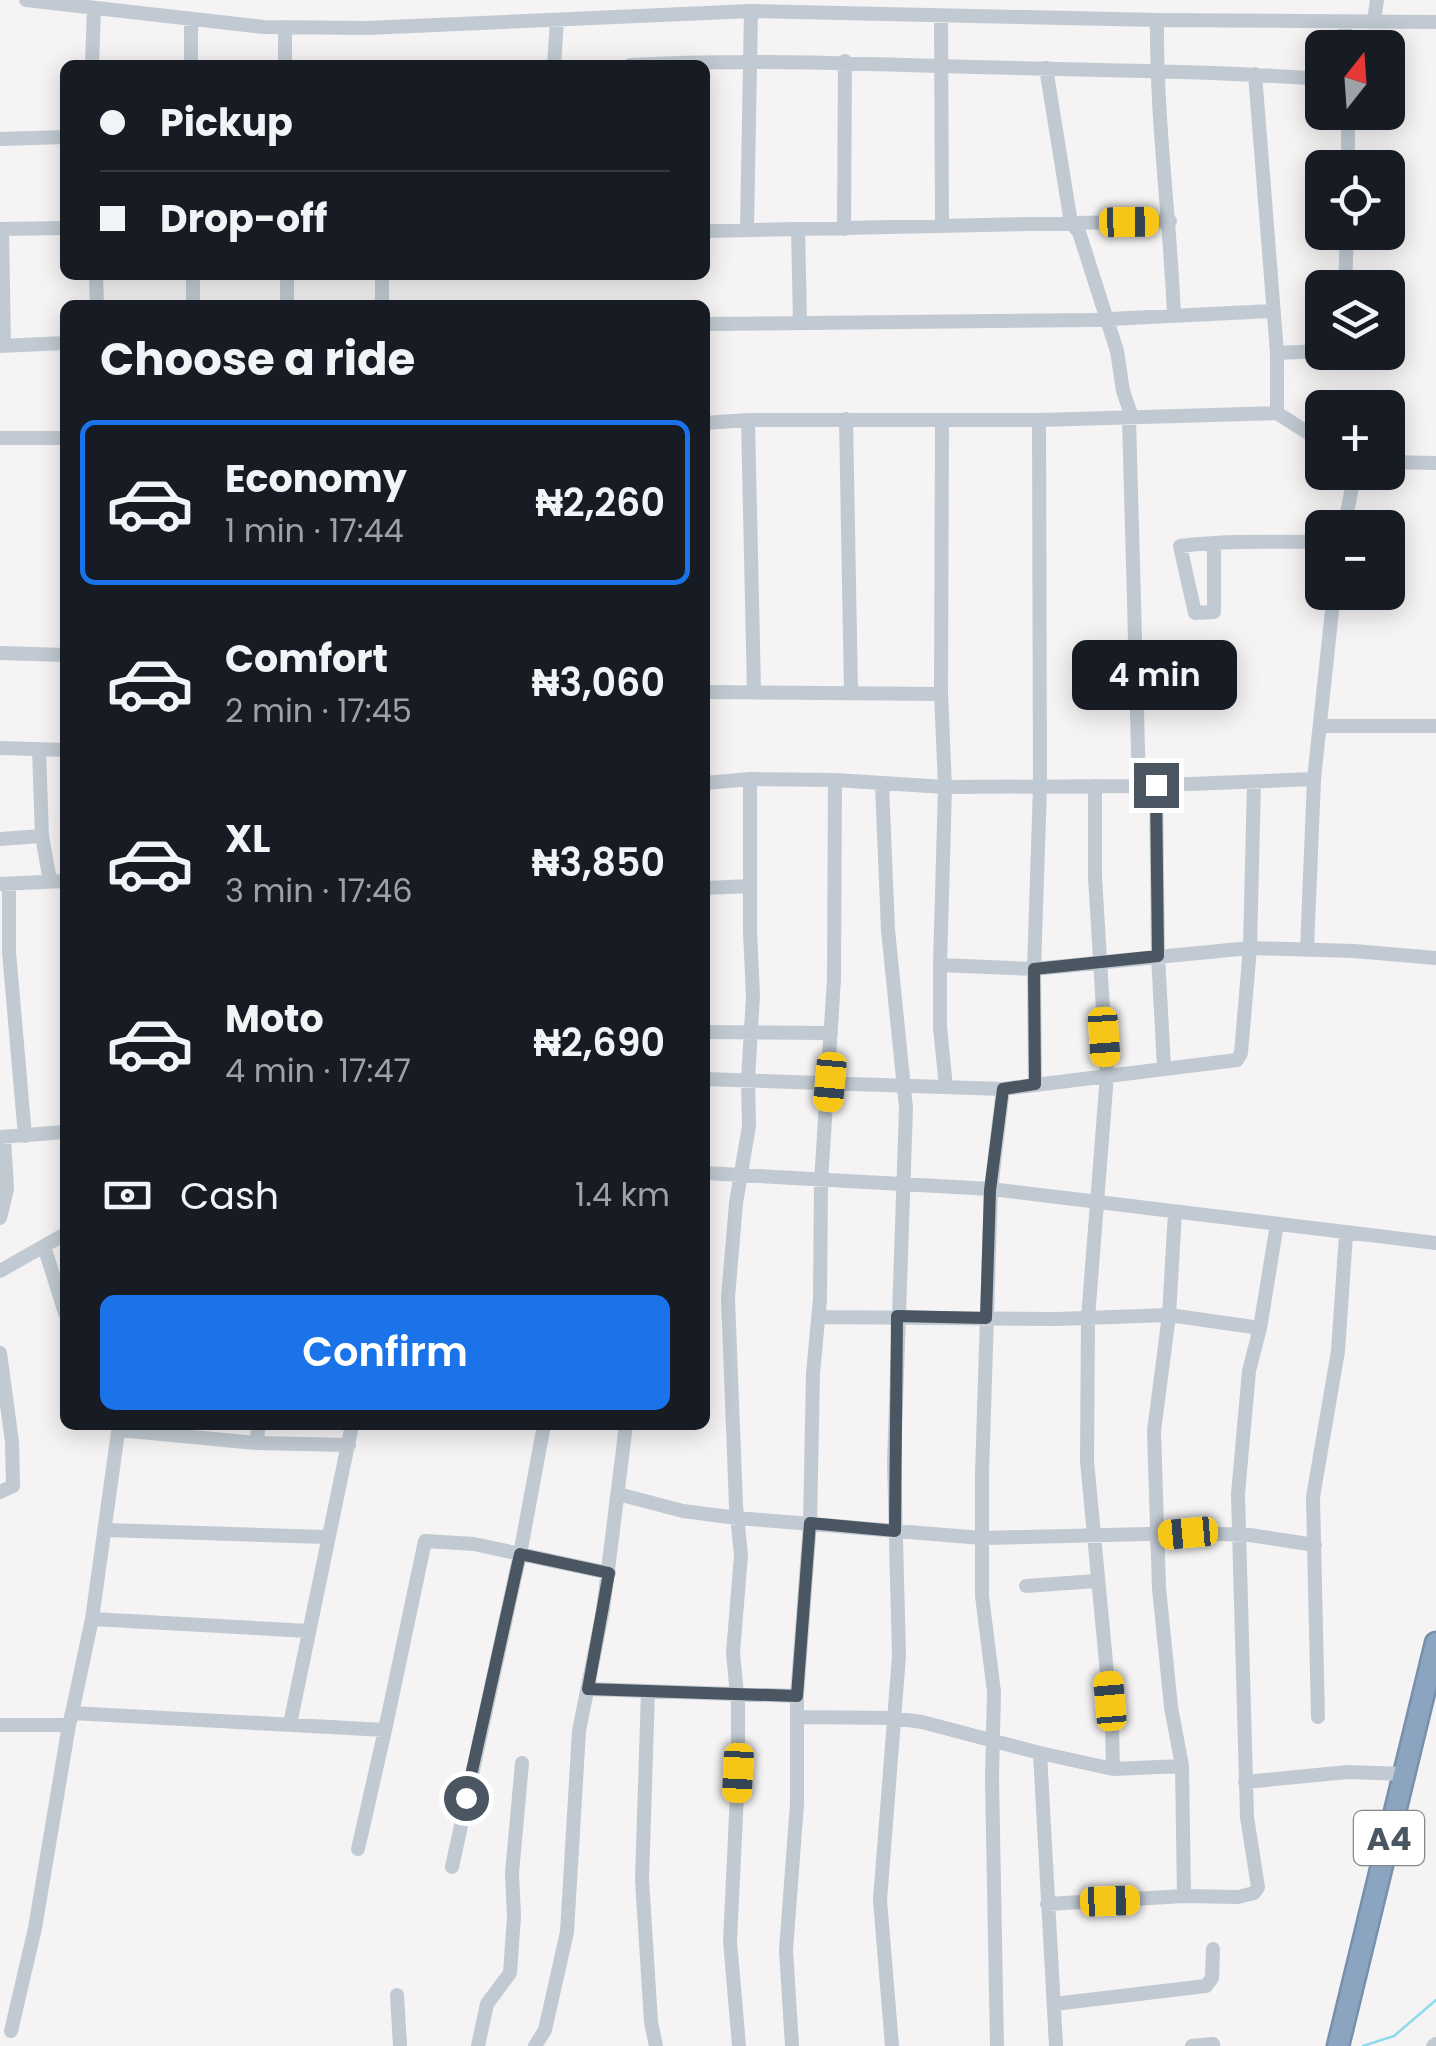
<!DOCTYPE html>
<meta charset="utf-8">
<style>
body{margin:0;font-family:Poppins,sans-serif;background:#242831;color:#f1f3f6;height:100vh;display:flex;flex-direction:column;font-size:38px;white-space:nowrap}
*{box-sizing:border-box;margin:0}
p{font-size:32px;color:#9ea1a6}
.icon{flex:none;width:55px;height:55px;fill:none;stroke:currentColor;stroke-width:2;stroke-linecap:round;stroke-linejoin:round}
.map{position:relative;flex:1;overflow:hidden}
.panel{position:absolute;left:60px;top:300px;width:650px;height:1130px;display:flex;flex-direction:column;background:#171b24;border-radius:15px;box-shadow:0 5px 25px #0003}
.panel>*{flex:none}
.banner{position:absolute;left:60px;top:60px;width:650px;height:220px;border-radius:15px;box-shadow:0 5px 25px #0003;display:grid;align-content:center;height:220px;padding:0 40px;background:#171b24}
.needle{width:65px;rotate:17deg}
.fabs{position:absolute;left:1305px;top:30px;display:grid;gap:20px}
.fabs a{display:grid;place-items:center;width:100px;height:100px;border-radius:15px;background:#171b24;box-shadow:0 5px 25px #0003;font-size:50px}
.end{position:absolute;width:45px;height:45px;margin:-22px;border:12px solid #4a5661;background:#fff;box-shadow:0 0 0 5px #fff}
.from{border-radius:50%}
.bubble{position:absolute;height:70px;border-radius:15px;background:#171b24;box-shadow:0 5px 25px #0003;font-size:32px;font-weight:600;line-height:70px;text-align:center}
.car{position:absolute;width:30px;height:60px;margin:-30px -15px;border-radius:12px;box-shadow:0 0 8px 2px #0007;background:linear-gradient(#f5c518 24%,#345 0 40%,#f5c518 0 76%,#345 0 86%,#f5c518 0)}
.banner b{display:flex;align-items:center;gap:35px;height:95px;font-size:38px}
.banner b+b{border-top:2px solid #363941}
.banner i{width:25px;height:25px;background:#f1f3f6}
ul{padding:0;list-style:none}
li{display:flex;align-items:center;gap:30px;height:165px;margin:0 20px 15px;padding:0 20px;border:5px solid transparent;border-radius:15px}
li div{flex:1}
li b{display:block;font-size:38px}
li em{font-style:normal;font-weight:600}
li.on{border-color:#1a73e8}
li>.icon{width:90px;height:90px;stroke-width:1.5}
h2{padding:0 40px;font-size:45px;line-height:120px}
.pay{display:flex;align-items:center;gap:25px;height:110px;padding:0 40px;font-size:38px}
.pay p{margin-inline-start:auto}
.button{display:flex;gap:20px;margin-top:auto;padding:20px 40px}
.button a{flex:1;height:115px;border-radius:15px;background:#1a73e8;color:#fff;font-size:40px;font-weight:600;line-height:115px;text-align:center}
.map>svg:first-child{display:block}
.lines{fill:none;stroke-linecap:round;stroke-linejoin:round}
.stream{stroke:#90daee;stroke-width:2.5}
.highway-casing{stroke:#7690ad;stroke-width:25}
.minor{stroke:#c1cad2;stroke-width:14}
.highway{stroke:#8ba5c1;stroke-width:20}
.route{stroke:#4a5661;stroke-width:12}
.labels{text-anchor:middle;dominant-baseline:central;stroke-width:9;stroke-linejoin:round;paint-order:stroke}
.shield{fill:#fff;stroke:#808990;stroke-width:2.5}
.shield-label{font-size:32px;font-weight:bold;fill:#4a5661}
</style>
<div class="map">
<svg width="1436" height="2046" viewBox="0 0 1436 2046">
<rect width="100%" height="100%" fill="#f5f3f3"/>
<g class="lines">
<path class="stream" d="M1363,2046L1394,2036L1436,2000"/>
<g class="highway-casing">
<path id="highway" d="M1338,2046L1436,1643"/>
</g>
<path class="minor" d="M26,0L264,27L367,28L751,11L1157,20L1436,22
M941,16L942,226
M1157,20C1156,119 1170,217 1174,316
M191,21V65
M1344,21L1346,48
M1374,21L1377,0
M285,27V65
M92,65L94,8
M554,65L557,21
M630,65C735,59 838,63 942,66C1069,70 1196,70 1322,79
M1046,68L1071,223L1079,232L1117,351L1123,391L1132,417
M1255,74L1277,353V413
M0,139L65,137
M1348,168V112
M0,229L65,228
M2,229L4,346
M747,229L751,11
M798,229L800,321
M844,229L845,61
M705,231L1170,221
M96,275L97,305
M193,275V305
M287,275V305
M1345,288L1347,232
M382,305V275
M705,324L1090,320L1272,311
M0,346L65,343
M1277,353L1322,351
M1129,418L1139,786
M846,419L851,692
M748,420L754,691
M942,421L941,694L945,787L940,965V1027L946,1087
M705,423L748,420H1039L1277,413L1322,442
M0,438H65
M1388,462L1436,463
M1344,528L1355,472
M1214,543V612L1195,613L1180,546C1228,540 1275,542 1322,542
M0,653L65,655
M705,692L941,694
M1321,726H1436
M0,748L65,750
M705,783L750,779L835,780L945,787L1139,786L1314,779
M882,785L888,930L906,1108L894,1462L899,1656L880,1900L892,2046
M1156,785L1158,956L1164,1067
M1095,786V877L1107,1075L1088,1318L1087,1461L1112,1726L1113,1769
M42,836L50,881
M0,839L42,836L39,750
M1,884L65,881
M9,884V952L25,1136
M705,888L750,886
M1307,949L1314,779L1334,592
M940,965L1034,969L1250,948L1354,951L1436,958
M705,1032L831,1033
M705,1079L1003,1089L1237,1060L1241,1053L1250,948L1254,782
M1035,1085L1034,969L1040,787L1039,420
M0,1137L65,1132
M705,1173L991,1189L1436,1243
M1175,1212L1169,1315L1154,1431L1159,1588L1171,1707L1182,1766L1184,1896
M0,1218L7,1189L4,1138
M44,1246L65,1313
M0,1271L65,1234
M819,1317L1057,1319L1169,1315L1260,1328
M0,1353L12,1442L13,1486L0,1492
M119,1430L256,1443L349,1445
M256,1443L259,1425
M618,1494L683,1511L737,1518L982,1538L1188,1533L1250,1535L1315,1545
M106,1530L326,1537
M1026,1586L1096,1581
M92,1619L308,1631
M588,1689L797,1696
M648,1691L642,1880L651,2022L656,2046
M72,1713L92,1619L119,1425
M797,1717L893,1718L922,1722L1040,1753L1113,1769L1182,1766
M1318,1717L1313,1497L1338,1351L1346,1234
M290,1724L352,1425
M0,1725H69L72,1713L385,1730L425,1541L474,1544L609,1573
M1040,1753L1056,2046
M1245,1782L1348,1772L1404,1774
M358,1849L385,1730
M452,1867L520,1554L544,1425
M1047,1904L1184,1896L1238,1897L1254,1893L1258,1887L1247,1817L1238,1494L1249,1371L1260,1328L1277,1224
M397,1995L400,2046
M1054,2004L1206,1986L1212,1978L1213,1949
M11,2031L35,1928L69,1725
M478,2046L487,2004L510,1973L514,1916L512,1873L522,1763
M535,2046L545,2030L567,1932L579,1731L603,1610L626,1425
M739,2046L730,1941L738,1773V1705L733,1653L741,1555L736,1506L728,1298L736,1203L749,1126L748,1080L753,996L750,932V779
M792,2046L786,1950L797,1804V1696L810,1523L813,1373L820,1299L821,1182L834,979L835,780
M997,2046L992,1778L994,1692L982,1596V1474L991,1189L1003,1089
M1192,2046L1213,2044
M1433,2046L1436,2044"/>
<use href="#highway" class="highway"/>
</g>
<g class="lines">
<path class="route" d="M466,1798L520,1554L609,1573L588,1689L797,1696L810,1523L895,1531L897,1316L986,1318L990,1190L1003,1089L1035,1084L1034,969L1158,956L1156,785"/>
</g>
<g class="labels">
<rect class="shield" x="1354" y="1811" width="70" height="54" rx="8"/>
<g class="shield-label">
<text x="1389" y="1838">A4</text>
</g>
</g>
</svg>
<div class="fabs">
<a><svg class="needle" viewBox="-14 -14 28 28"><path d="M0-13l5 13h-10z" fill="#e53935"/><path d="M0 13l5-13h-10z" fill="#9ea1a6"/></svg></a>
<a><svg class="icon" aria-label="locate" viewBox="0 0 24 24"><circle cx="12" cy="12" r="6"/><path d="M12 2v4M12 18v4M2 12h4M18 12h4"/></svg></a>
<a><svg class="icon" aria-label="layers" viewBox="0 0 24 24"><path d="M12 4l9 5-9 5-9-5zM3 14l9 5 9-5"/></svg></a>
<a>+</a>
<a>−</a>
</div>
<i class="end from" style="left:466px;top:1798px"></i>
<i class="end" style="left:1156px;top:785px"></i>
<div class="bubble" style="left:1072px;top:640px;width:165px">4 min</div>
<i class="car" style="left:1129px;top:222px;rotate:89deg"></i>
<i class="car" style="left:1104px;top:1037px;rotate:176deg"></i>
<i class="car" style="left:830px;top:1082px;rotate:185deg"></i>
<i class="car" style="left:1188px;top:1533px;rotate:265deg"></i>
<i class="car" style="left:1110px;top:1701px;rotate:355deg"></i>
<i class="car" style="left:738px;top:1773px;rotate:183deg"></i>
<i class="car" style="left:1110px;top:1901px;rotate:88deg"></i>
<div class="banner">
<b><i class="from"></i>Pickup</b>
<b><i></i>Drop-off</b>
</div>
<section class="panel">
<h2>Choose a ride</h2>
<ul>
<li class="on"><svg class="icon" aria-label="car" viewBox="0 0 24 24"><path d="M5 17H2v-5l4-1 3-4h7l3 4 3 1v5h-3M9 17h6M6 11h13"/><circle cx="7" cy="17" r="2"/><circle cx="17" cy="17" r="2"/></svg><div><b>Economy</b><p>1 min · 17:44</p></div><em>₦2,260</em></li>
<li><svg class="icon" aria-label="car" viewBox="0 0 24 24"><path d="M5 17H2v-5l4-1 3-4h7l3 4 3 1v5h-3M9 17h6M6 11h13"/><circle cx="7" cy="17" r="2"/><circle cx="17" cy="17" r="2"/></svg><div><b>Comfort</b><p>2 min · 17:45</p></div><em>₦3,060</em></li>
<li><svg class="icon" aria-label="car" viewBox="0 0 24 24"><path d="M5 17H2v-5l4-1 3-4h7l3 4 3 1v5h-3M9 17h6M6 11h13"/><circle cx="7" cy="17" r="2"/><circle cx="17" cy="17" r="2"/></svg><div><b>XL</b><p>3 min · 17:46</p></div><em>₦3,850</em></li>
<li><svg class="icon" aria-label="car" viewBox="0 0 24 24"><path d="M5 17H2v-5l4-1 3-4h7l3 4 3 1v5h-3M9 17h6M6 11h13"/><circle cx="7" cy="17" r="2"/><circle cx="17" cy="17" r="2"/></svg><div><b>Moto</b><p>4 min · 17:47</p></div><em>₦2,690</em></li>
</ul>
<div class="pay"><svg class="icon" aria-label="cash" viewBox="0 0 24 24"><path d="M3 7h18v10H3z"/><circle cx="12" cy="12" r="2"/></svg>Cash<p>1.4 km</p></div>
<div class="button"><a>Confirm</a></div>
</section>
</div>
